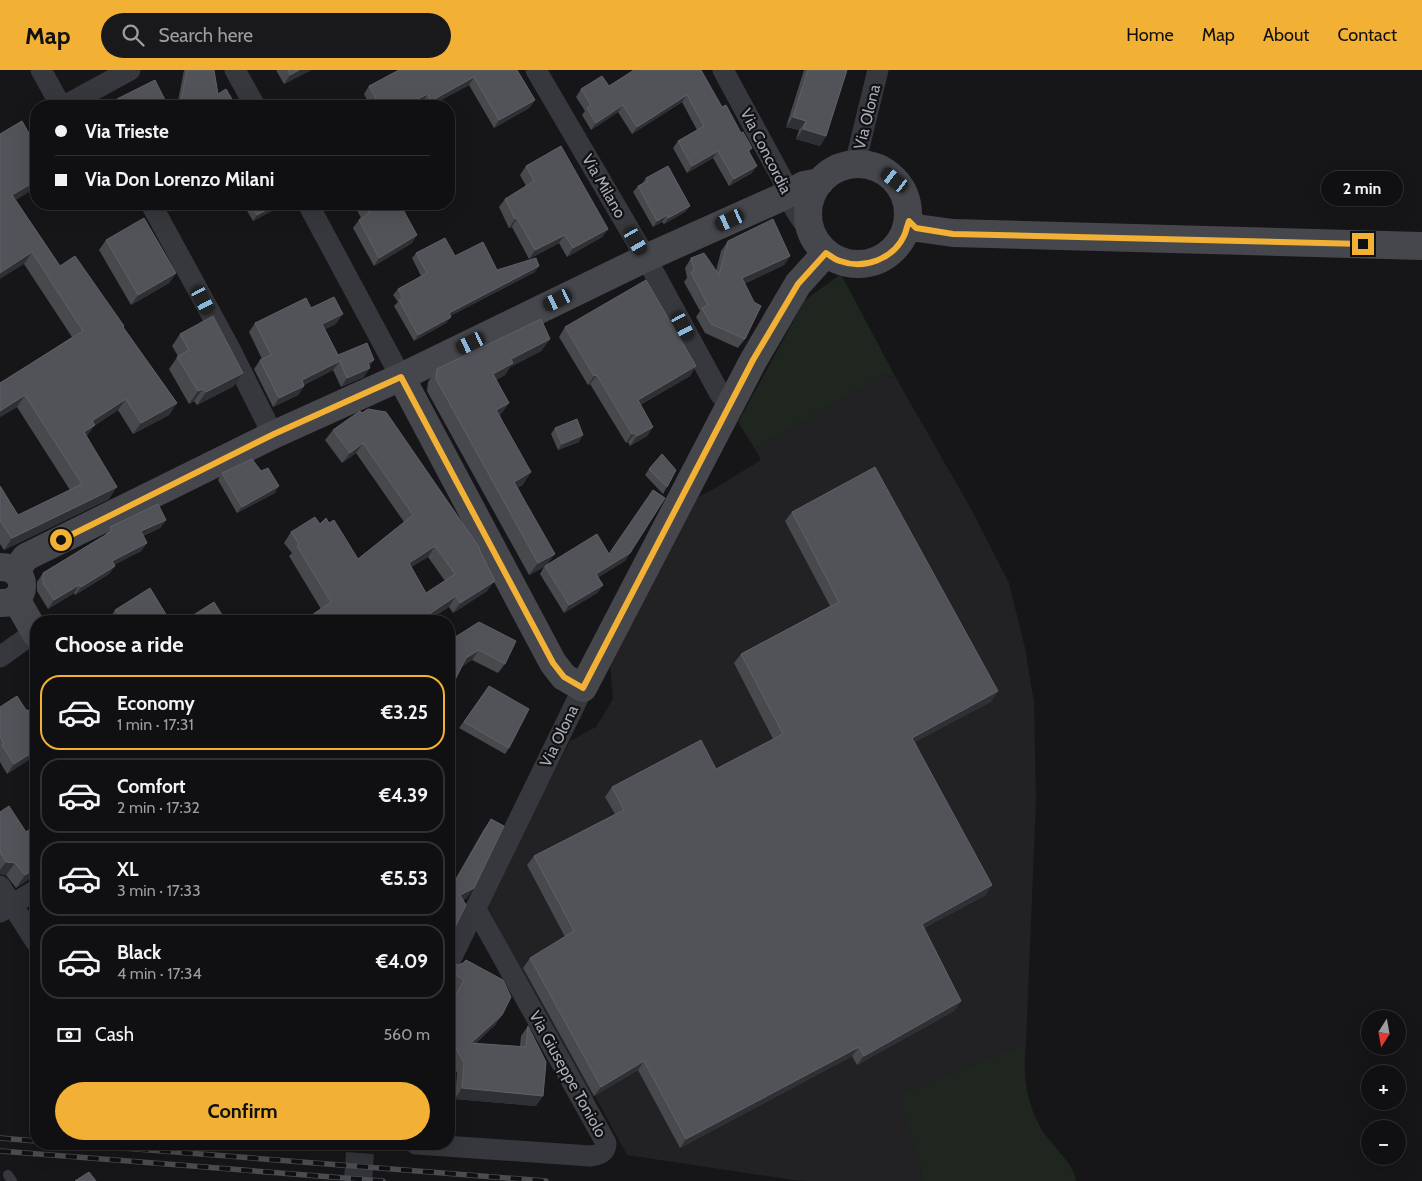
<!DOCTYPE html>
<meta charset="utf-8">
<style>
body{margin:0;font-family:Cabin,sans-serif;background:#19191b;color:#f1f3f6;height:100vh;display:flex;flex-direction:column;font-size:19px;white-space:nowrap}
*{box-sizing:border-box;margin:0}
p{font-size:16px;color:#9c9d9f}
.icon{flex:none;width:28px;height:28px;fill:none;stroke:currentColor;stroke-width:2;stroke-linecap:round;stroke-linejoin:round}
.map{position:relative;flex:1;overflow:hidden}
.panel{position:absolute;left:30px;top:545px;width:425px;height:535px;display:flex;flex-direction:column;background:#101012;border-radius:20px;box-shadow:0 5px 20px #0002,0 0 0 1px #303032}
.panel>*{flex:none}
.top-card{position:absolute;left:30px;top:30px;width:425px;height:110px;border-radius:20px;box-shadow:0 5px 20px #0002,0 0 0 1px #303032;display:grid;align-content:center;height:110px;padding:0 25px;background:#101012}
.needle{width:32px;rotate:191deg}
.buttons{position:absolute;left:1361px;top:940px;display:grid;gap:10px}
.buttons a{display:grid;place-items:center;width:45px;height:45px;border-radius:50%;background:#101012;box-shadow:0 5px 20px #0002,0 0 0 1px #303032;font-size:25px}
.end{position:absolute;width:22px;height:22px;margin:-11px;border:6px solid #f2b134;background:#111;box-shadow:0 0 0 2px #111}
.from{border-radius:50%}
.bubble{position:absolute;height:35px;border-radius:18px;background:#101012;box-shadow:0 5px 20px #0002,0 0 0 1px #303032;font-size:16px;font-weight:700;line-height:35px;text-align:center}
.car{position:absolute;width:15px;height:30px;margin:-15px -8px;border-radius:6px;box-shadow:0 0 4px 1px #0007;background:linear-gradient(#222 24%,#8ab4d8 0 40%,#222 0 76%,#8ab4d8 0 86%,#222 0)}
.top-card b{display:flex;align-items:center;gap:18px;height:48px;font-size:19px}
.top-card b+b{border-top:1px solid #303032}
.top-card i{width:12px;height:12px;background:#f1f3f6}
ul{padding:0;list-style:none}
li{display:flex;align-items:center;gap:15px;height:75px;margin:0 10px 8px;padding:0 15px;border:2px solid #303032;border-radius:20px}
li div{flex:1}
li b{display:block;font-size:19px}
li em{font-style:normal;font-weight:700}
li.current{border-color:#f2b134}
li>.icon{width:45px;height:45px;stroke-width:1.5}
h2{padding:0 25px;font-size:22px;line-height:60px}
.pay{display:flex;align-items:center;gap:12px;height:55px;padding:0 25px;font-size:19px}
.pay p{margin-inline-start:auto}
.primary-button{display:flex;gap:10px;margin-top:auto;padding:10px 25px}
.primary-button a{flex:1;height:58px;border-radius:30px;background:#f2b134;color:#111;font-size:20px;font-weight:700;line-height:58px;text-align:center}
header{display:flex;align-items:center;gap:30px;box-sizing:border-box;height:70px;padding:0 25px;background:#f2b134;color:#111}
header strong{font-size:24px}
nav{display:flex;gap:28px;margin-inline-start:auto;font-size:18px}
.search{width:350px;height:45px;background:#19191b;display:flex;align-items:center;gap:12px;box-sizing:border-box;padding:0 18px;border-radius:28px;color:#9c9d9f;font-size:19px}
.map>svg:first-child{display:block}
.built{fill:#222225}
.green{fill:#1e261f}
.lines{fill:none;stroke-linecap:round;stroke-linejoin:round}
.secondary-tunnel{stroke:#333438;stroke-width:28;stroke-dasharray:28 14;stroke-linecap:butt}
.lane{stroke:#37383d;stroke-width:10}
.street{stroke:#37383d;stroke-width:21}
.secondary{stroke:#45474d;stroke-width:28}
.rail-casing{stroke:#4a4c52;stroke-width:5.5}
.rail{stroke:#111113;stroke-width:4;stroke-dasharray:11;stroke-linecap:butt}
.wall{fill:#47494d;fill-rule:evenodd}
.shaded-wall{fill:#2f3033}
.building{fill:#525359;stroke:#5f6168;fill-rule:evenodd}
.route{stroke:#f2b134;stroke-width:6}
.labels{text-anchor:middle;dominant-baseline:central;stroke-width:4.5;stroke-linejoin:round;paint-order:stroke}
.street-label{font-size:16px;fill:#a8adb8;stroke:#111113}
</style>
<header>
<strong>Map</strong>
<div class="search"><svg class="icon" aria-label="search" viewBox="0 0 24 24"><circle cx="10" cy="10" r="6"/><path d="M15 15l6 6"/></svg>Search here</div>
<nav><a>Home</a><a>Map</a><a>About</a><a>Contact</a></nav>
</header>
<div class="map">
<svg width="1422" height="1111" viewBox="0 0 1422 1111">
<rect width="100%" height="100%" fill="#161618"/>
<path class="built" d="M884,305L896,308L970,437L1009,513L1025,578L1034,632L1036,730L1026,973L900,1024L924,1111H810L793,1110L627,1085L595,1026L590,1028L485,832L570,671L596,657L613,629L610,595L698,427L712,420L761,390L755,379Z"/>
<path class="green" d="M841,204L896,308L884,305L755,379L738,352L805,230Z
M1026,973C1023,1005 1025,1028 1040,1057C1048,1071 1077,1097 1076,1111H924L899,1024Z"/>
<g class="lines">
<path class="secondary-tunnel" d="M358,1111L360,1083L359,1074"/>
<path class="lane" d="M8,1105L12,1111"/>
<path class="street" d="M41,0L61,36
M235,0L255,36
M536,0L646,188L720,324L731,335
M723,0L786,116C790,133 799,148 811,161
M64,36L130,0
M855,94L878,0
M151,134L229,277L273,365
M308,134L401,307
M0,587L35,562
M0,816L36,872
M0,842L36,820
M449,893L583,618
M416,1074L590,1086C599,1085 606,1083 606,1073L476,839"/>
<path class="secondary" d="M808 144a50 50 0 1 1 100 0a50 50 0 1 1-100 0Z
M909,151L917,158L953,163L1422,176
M401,307L553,593L564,607L583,618L753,291L798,214L826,183
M0,497C30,497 29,535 0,533
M15,501L26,487L273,365L401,307L646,188L780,128L804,115L820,112
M16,529L36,564"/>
<g class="rail-casing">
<path id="rail" d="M0,1068L36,1071
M72,1074L546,1111
M0,1081L383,1111"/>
</g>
<use href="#rail" class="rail"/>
</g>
<path class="wall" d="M184,0H214L218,24L236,36H177Z
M276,0H311L284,14Z
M517,0L535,30L529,38L494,58L469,15L430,36H425L423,31L413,36H370L364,24L369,16Z
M634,0L722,37L752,78L749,82L752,103L729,116L713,88L687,103L673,78L678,71L697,60L682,32L632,64L618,42L591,60L582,45L585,41L576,27L581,19L609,16Z
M804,0H847L826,66L820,76L796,69L799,60L786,57Z
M117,29L168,36H113L112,35Z
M526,96L608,159L602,167L567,187L559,173L529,189L512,157L509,158L499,137L505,129L526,116L520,105Z
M646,108L690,136L685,142L664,154L662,152L653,157L633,122L638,116L642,114Z
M16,130L60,196L123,258L177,333L169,345L133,364L118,340L94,356L86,366L109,429L4,480L0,474V416L18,445L70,420L17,337L0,347V313L72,267L24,194Z
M243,134H285L253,151Z
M354,134H400L412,173L374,196L353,158L359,150L361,148Z
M106,170L176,203L169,213L131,235L99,180Z
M728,171L790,186L784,195L744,214L745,269L738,278L705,263L696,247L700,241L684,212L687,208L685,198L691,188L716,201L721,181Z
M416,183L455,186L497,200L535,202L450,246L451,247L446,253L414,271L394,236L398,232L393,225L398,219L421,206L412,188Z
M311,238L336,254L325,259L338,285L369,296L364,307L341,317L333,300L304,315V316L298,325L273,337L254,299L260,290L262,289L249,262L255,253Z
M565,257L696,296L690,306L640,335L653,357L647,366L630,376L628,372L626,373L590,314L588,315L559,267Z
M180,264L234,316L197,335L194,331L189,334L169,299L178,286L172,276Z
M550,269L541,281L510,297L505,305L496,310L509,333L500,345L523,415L518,417L547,494L609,484L630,483L625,491L598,507L603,515L597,523L564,543L540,504L544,497L529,505L427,321L428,312L437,299Z
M360,341L487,521L453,543L449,537L427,551H304L306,549L321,539L289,486L292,483L284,473L291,462L320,454L329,453L358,489L404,452L356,383L342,393L325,370L333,360ZM428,487L445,511L426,523L411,497Z
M555,358L579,372L558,380L551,364Z
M649,399L667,417L663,424L645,405Z
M261,401L275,423L237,443L218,410L222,403Z
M792,442L992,631L915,672L986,825L924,858L961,931L954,941L857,995L852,986L680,1078L638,1000L594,1026L523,898L530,888L565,867L527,795L534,786L615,744L605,727L612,717L716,699L773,669L734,593L741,584L830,536L785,451Z
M166,450L160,458L143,466L147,473L141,481L114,495L115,496L109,504L75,525L74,523L48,539L37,521V512L43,503L105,465L110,457Z
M115,540L170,551H114L111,546Z
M479,552L505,594L498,603L472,590L462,596Z
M489,616L509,678L505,684L459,658Z
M0,637L34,669L33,687L7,704L0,692Z
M0,742L26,762L36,755V807L29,809L16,818L6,805L0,804Z
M491,749L467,828L463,830L449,869V820L484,759Z
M449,892L502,945L495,955L475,974L520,976L521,966L528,956L536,1036L455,1029L457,1003L449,989V934L456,920L449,915Z"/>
<path class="shaded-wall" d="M299,0H311L284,14L290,5Z
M474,7L469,15L430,36H427L431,31Z
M428,24L423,31L413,36H403Z
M687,25L682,32L632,64L637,57Z
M535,30L529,38L494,58L499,50Z
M623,35L618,42L591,60L596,53Z
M793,47L806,51L799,60L786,57Z
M803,59L826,66L820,76L796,69Z
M718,81L713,88L687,103L692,96Z
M757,96L752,103L729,116L734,109Z
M36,111V118L4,137L12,125Z
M278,134H285L253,151L257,145Z
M690,136L685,142L664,154L668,148Z
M667,145L662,152L653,157L657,151Z
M517,148L512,157L509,158L515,149Z
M608,159L602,167L567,187L573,178Z
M417,165L412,173L374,196L379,188Z
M565,165L559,173L529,189L535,180Z
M32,182L24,194L0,209V203Z
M790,186L784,195L735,218L742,208Z
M539,196L535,202L444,249L449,243Z
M176,203L169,213L131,235L138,225Z
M343,244L336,254L316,264L322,254Z
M451,247L446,253L414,271L418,265Z
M550,269L541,281L510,297L505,305L484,317L493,304L511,289Z
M374,290L368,299L370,298L364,307L341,317L347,308L368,293Z
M340,291L333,300L295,319L302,310Z
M696,296L690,306L631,340L638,330Z
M243,303L234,316L197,335L206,322Z
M597,305L590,314L588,315L594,306Z
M304,316L298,325L273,337L279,328Z
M203,319L194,331L189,334L198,321Z
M25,325L17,337L0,347V341Z
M126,329L118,340L94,356L87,366L76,373L92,351Z
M177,333L169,345L133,364L141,353Z
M509,333L500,345L488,352L496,340Z
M653,357L647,366L630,376L637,366Z
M635,363L628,372L626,373L632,364Z
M583,365L579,372L558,380L562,374Z
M363,373L356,383L342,393L350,383Z
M531,402L523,415L506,424L514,412Z
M279,416L275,423L237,443L242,437Z
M117,417L109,429L4,480L12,468Z
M166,450L160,458L135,469L141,461Z
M147,473L141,481L106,499L112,491Z
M435,476L428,487L402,503L409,493Z
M630,483L625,491L591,512L596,504Z
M555,484L546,496H545L544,497L529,505L538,493Z
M115,496L109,504L75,525L81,517Z
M495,511L487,521L453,543L460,533Z
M79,515L74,523L48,539L54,530Z
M603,515L597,523L564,543L569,535Z
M456,526L449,537L427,551H419Z
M479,580L472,590L460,598L466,588Z
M998,621L992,631L906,677L912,668Z
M36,663V668L25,675L32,666Z
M36,680V682L33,687L7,704L14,694Z
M6,792L15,793L6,805L0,804V800Z
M36,798V807L29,809L16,818L25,805Z
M992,815L986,825L915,863L922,854Z
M474,818L467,828L453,835L460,825Z
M961,931L954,941L857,995L864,986Z
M502,945L495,955L464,984L471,973Z
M859,977L852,986L680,1078L686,1069Z
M644,991L638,1000L594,1026L601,1017Z
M462,1018L543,1026L536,1036L455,1029Z"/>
<path class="building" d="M187,0H214L218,24L226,19L236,36H180Z
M288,0H299L290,5Z
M399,0H517L535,30L499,50L474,7L431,31L428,24L403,36H380L369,16Z
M634,0H701L722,37L726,35L741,63L743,62L752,78L748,80L757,96L734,109L718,81L692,96L678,71L704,56L687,25L637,57L623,35L596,53L587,38L591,35L581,19L602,6L609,16Z
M808,0H847L826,66L803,59L806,51L793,47Z
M155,10L168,36H121L117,29Z
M22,51L36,76V111L12,125L60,196L75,186L124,256L123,257L177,333L141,353L126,329L92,351L95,355L84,362L117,417L12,468L0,451V416L18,445L82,414L25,325L0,341V313L83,261L32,182L0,203V64Z
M561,76L608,159L573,178L565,165L535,180L517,148L515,149L505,129L534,111L526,96Z
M668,96L690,136L668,148L667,145L657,151L638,116L648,111L646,108Z
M251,134H278L257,145Z
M364,134H400L417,165L379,188L359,150L369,143Z
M144,148L176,203L138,225L106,170Z
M773,149L790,186L742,208L754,232L761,236L745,269L711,254L702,238L708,235L691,203L694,200L691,188L704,183L719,205L728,171Z
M445,168L455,186L483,172L497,200L536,188L539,196L449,243L451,247L418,265L399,230L403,228L398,219L427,203L416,183Z
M646,210L696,296L638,330L653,357L637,366L635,363L632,364L597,305L594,306L565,257Z
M334,227L343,244L322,254L338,285L367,273L374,290L368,293L370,298L347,308L340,291L302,310L304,316L279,328L260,290L271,285L255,253L306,228L311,238Z
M213,246L243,303L206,322L203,319L198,321L177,287L189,280L180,264Z
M541,249L550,269L511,289L513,293L493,304L509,333L496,340L531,402L514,412L555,484L538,493L436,309L437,299L441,297Z
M368,339L386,342L479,477L480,481L495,511L460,533L456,526L419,551H376L373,547L369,551H308L306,549L331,532L297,476L299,474L291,462L315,447L320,454L326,448L329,453L334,450L358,489L413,445L363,373L350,383L333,360L360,341L362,343ZM435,476L455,504L426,523L409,493Z
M577,349L583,365L562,374L555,358Z
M662,384L676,400L667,417L649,399Z
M252,389L261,401L268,398L279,416L242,437L222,403Z
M875,397L998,621L912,668L992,815L922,854L961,931L864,986L859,977L686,1069L644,991L601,1017L530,888L574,861L534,786L624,740L612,717L701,670L716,699L783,664L741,584L839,532L792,442Z
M653,420L665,428L630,483L596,504L603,515L569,535L545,496L597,464L609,484Z
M158,434L166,450L141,461L147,473L112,491L115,496L81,517L79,515L54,530L43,513V503L112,461L110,457Z
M150,518L170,551H123L115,540Z
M214,532L224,548L219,551H184Z
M479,552L516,571L505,594L479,580L466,588L449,622V571Z
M489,616L529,639L509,678L464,652Z
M17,626L26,640L36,642V663L32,666L36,672V680L14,694L2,675L4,674L0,667V637Z
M9,736L26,762L36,755V798L25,805L15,793L6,792L0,782V742Z
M491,749L504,756L474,818L460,825L466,835L449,869V822Z
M466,890L503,910L511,927L502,945L471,973L526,977L528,956L546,992L543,1026L462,1018L464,993L456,978L449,974V937L464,910L449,901V892L451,894L458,895L463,893Z
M89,1102L96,1111H75Z"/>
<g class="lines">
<path class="route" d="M61,470L274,364L401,307L553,593L564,607L583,618L753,290L798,214L826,183C831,186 835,190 840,191C864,200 893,189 904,166C906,162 907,156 909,151L916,158L953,164L1363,174"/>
</g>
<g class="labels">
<g class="street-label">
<text transform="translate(867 47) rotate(-76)">Via Olona</text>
<text transform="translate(766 81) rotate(63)">Via Concordia</text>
<text transform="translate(604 116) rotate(60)">Via Milano</text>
<text transform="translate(559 666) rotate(-64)">Via Olona</text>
<text transform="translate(568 1004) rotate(61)">Via Giuseppe Toniolo</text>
</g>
</g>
</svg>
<div class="buttons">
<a><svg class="needle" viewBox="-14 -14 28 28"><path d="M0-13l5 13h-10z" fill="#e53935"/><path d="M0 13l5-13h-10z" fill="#9c9d9f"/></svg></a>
<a>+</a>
<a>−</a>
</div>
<i class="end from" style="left:61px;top:470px"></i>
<i class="end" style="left:1363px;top:174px"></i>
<div class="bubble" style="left:1321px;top:101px;width:82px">2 min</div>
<i class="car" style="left:895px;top:110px;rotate:308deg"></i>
<i class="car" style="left:730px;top:150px;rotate:246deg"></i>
<i class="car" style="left:636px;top:171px;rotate:150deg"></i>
<i class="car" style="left:203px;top:230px;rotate:152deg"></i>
<i class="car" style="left:558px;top:230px;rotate:244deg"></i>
<i class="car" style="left:683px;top:256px;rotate:152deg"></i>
<i class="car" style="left:471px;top:273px;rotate:244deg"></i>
<div class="top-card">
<b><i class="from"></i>Via Trieste</b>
<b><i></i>Via Don Lorenzo Milani</b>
</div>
<section class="panel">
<h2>Choose a ride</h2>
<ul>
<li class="current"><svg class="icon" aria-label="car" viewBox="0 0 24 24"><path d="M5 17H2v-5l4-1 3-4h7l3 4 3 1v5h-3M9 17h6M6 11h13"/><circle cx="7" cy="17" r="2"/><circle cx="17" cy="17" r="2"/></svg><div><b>Economy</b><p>1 min · 17:31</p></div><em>€3.25</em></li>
<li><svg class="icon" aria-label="car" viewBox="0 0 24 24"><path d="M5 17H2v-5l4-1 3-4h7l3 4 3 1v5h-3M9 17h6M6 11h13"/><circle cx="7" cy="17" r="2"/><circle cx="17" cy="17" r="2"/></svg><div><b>Comfort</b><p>2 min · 17:32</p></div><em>€4.39</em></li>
<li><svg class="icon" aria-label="car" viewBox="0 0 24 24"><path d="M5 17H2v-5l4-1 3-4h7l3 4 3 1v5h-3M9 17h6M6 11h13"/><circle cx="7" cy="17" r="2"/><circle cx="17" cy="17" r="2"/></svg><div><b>XL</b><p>3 min · 17:33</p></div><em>€5.53</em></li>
<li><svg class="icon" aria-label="car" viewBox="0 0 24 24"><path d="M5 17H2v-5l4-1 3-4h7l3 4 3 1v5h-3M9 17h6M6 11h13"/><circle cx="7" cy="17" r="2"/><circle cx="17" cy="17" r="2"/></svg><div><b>Black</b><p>4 min · 17:34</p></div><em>€4.09</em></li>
</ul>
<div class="pay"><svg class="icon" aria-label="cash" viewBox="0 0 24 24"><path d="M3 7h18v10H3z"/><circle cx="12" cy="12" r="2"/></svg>Cash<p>560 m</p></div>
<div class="primary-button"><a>Confirm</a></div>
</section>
</div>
